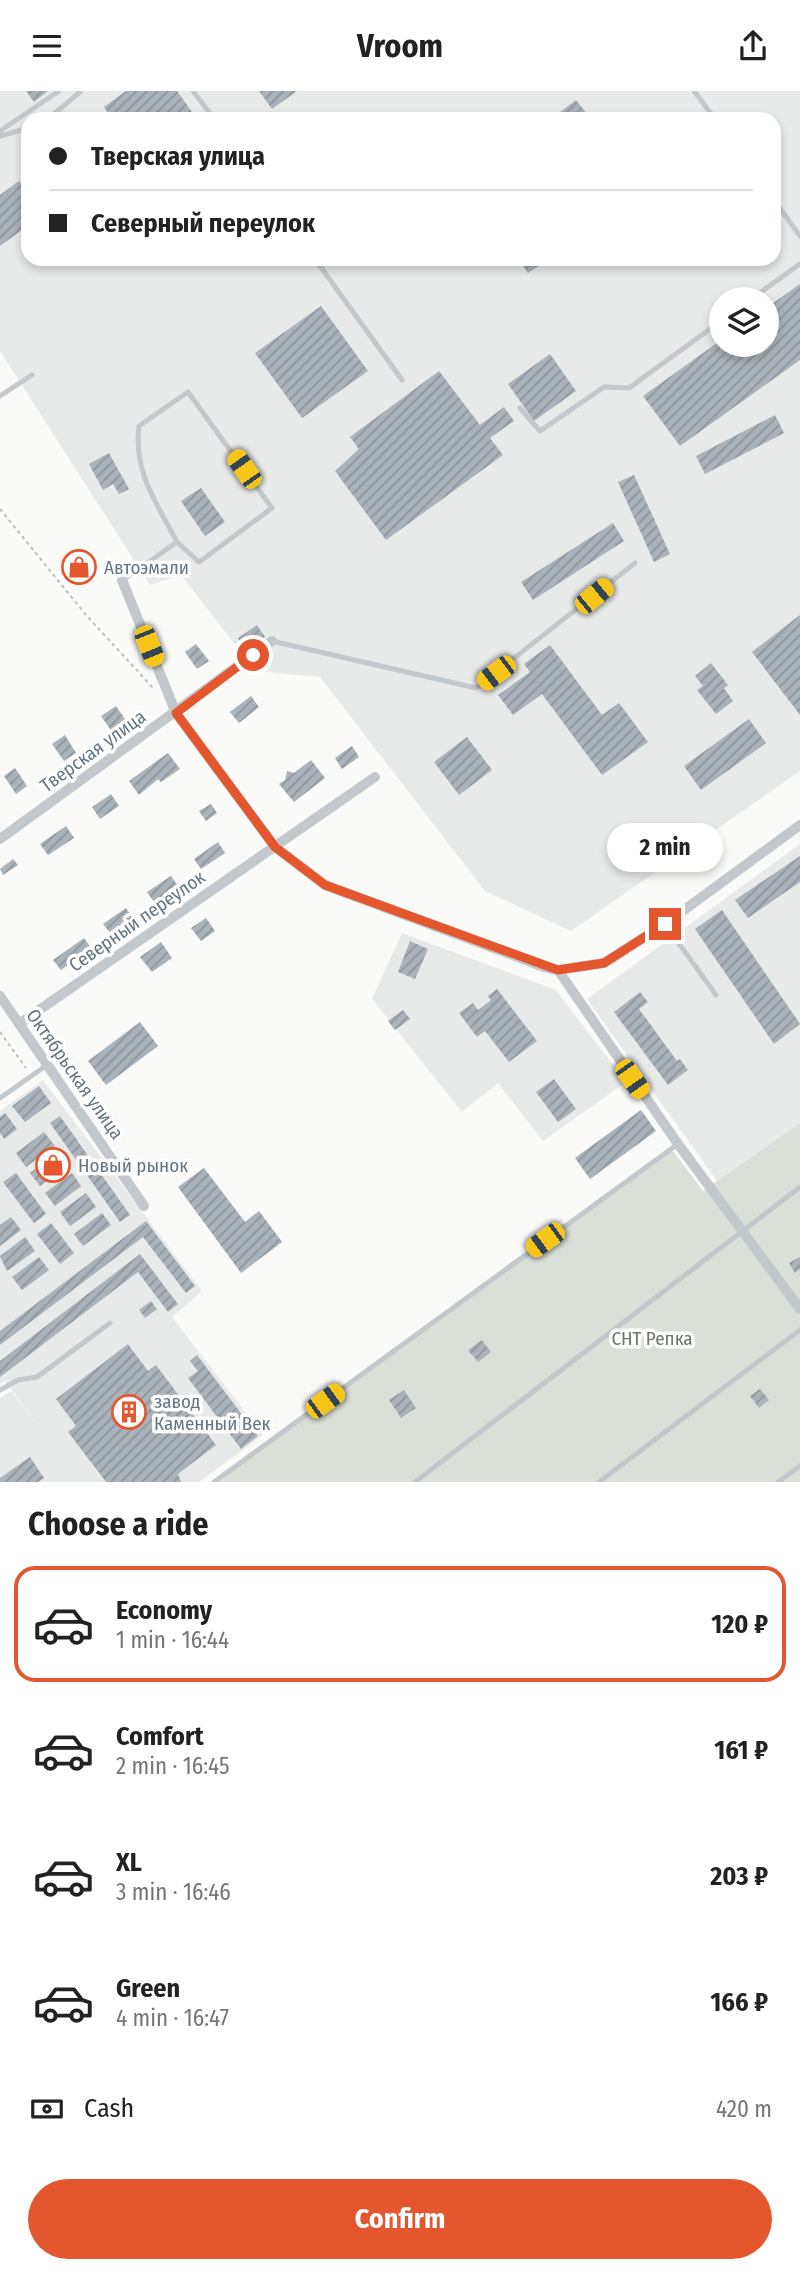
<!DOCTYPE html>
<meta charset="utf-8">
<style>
body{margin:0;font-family:"Fira Sans Condensed",sans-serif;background:#f2f2f2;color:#222;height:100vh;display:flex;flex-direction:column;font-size:26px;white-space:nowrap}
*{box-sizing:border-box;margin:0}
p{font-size:23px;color:#767676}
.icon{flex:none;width:38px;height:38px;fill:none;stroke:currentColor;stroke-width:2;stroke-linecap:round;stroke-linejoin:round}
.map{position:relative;height:1391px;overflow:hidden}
.details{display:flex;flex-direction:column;background:#fff;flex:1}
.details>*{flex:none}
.hud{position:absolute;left:21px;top:21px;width:760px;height:154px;border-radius:21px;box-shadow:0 4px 10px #0003;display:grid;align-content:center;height:154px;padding:0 28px;background:#fff}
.tools{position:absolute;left:709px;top:196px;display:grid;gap:14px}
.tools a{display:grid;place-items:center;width:70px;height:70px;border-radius:50%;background:#fff;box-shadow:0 4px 10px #0003;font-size:35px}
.end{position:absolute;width:32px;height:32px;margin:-16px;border:9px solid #e4572e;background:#fff;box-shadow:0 0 0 4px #fff}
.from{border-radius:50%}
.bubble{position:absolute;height:49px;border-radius:24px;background:#fff;box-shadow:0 4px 10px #0003;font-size:23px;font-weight:700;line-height:49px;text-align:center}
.car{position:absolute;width:21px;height:42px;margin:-21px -10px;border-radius:9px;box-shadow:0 0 5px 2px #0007;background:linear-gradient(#f5c518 24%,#345 0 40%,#f5c518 0 76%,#345 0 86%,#f5c518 0)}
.hud b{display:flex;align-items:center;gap:24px;height:66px;font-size:26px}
.hud b+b{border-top:2px solid #e0e0e0}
.hud i{width:18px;height:18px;background:#222}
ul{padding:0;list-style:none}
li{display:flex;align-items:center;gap:21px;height:116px;margin:0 14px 10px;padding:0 14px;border:4px solid transparent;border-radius:21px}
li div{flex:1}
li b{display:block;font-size:26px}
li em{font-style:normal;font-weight:700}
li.active{border-color:#e4572e}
li>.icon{width:63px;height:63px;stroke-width:1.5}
h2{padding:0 28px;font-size:32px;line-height:84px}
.pay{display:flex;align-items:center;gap:18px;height:77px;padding:0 28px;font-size:26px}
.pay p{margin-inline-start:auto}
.action{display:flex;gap:14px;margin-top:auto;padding:14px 28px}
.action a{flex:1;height:80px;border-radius:42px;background:#e4572e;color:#fff;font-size:28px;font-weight:700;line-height:80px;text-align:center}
header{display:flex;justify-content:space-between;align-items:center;height:91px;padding:0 28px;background:#fff;font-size:32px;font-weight:700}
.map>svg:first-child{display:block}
.built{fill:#e8e9e9;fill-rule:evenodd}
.garden{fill:#dadfd7}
.building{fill:url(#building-hatch)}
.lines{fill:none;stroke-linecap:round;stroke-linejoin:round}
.path{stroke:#bbbfc2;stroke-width:2;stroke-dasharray:3.5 3.5;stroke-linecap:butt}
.service{stroke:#c3c8cc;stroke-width:5}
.minor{stroke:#c3c8cc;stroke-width:10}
.route{stroke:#e4572e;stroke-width:9}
.labels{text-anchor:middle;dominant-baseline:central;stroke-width:7;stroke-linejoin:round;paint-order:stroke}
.poi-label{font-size:19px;fill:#657683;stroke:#fff;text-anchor:start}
.street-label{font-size:19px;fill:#657683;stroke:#fff}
.park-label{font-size:19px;fill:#687a64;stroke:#fff}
</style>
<header><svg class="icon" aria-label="menu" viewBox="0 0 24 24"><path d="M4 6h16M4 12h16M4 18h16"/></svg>Vroom<svg class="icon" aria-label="share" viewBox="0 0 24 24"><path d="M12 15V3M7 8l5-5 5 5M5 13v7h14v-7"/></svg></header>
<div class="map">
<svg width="800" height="1391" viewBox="0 0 800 1391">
<defs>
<pattern id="building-hatch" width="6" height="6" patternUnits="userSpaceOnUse" patternTransform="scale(1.75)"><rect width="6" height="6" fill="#aab3b9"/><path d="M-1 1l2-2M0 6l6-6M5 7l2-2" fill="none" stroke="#8e969c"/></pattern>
</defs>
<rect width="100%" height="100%" fill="#fafaf8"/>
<path class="built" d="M0,0H800V680L571,840L485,800L320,586L275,582L251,574L181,484L150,494L0,260ZM28,28H774V168H28ZM721,208H766V254H721Z
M800,753V1032L717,1090L587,908Z
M402,842L556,899L626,991L543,1050L498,992L462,1021L372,908Z
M43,989L202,1200L172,1226L263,1344L199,1391H0V1307L11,1300L42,1340L5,1290L0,1293V1020Z"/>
<path class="garden" d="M800,1032V1391H214L670,1056L703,1100Z"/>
<path class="building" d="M26,0H48L34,11Z
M126,0H177L197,28H112L104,16Z
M259,0H297L272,18Z
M576,9L591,28H551Z
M19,90L28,103V148L22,139L0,155V104Z
M518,168H549L528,182Z
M800,193V269L680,355L643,305L721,249V254H766V217Z
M321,215L368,280L302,327L255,262Z
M550,263L576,300L534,330L508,293Z
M439,280L480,334L504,316L514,330L490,347L503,364L386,449L335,380L359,358L350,346Z
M775,324L784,342L705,383L696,365Z
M109,362L129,398L119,403L113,393L103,399L89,373Z
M634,384L670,463L654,471L618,391Z
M201,397L225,431L205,445L181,410Z
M613,432L624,450L533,509L521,491Z
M800,524V624L752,561Z
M257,534L265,546L247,560L238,547Z
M196,553L209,570L197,578L185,561Z
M550,554L602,624L619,612L648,651L602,684L542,603L513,624L498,604L530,581L524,573Z
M711,572L728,594L724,597L733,610L716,623L697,599L703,595L695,585Z
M251,605L259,616L239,632L230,621Z
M116,615L127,631L112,641L101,625Z
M749,628L766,652L701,699L684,675Z
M65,644L76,662L64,670L52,653Z
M467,646L492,679L459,704L434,671Z
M352,655L359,666L342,678L335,667Z
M168,662L180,678L161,691L158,688L139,704L129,690Z
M311,669L325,687L294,711L279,693L285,689L287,680L294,682Z
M15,677L27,695L16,703L4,685Z
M111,703L119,715L100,728L92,716Z
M211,713L217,722L206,730L199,720Z
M66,735L74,747L48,764L40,753Z
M218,751L225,762L201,778L194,768Z
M800,765V791L748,827L735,809Z
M13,768L18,774L3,784L0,778Z
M171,785L178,795L154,811L147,801Z
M126,817L133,827L111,843L103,833Z
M722,819L800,933L774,953L695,838Z
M206,827L215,840L201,850L191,837Z
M84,847L91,857L61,879L53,869Z
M410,850L428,858L415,888L398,881Z
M161,851L172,867L152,881L140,866Z
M497,898L537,950L509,971L485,940L477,946L459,922L473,912L478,919L491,909L488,905Z
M640,901L648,911L639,918L677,970L680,968L688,979L668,994L614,921Z
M403,919L410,928L395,939L388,930Z
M140,931L158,955L106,994L88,970Z
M554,988L576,1018L558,1031L536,1001Z
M39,995L51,1012L25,1031L12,1015Z
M641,1019L656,1040L590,1088L575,1067Z
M5,1022L17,1038L4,1048L0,1042V1026Z
M60,1025L130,1124L120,1131L50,1032Z
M44,1041L55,1055L26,1076L16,1062Z
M58,1061L68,1074L40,1095L30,1082Z
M204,1077L245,1131L259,1120L282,1151L241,1182L178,1096Z
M16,1082L46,1123L34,1132L3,1091Z
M72,1082L81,1095L55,1115L45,1102Z
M86,1102L96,1116L70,1135L60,1121Z
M102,1122L111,1134L83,1155L74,1143Z
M11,1126L21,1139L0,1155V1134Z
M146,1130L195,1195L186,1202L143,1146L0,1254V1240Z
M51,1132L74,1162L60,1173L37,1143Z
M25,1146L35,1160L7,1180L0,1165Z
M140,1163L178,1213L168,1221L138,1181L0,1286V1270Z
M39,1166L49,1179L22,1199L12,1186Z
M800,1166V1178L795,1182L789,1172Z
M151,1210L157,1218L145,1227L139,1219Z
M482,1249L491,1261L478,1271L468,1259Z
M128,1253L148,1280L156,1274L216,1354L178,1383L181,1391H106L68,1341L76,1335L56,1308Z
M197,1264L258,1345L241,1358L188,1287L198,1280L190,1270Z
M760,1298L769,1309L759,1317L750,1305Z
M404,1299L416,1317L401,1327L389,1309Z
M30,1366L44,1387L38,1391H0V1387Z"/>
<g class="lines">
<path class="path" d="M0,418L86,524L154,598
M0,941L26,977"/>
<path class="service" d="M193,0L214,28
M694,0L715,28
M48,28L81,0
M0,40L59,0
M0,45L28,37
M774,109L800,145
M315,168L402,289
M751,208L800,173
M0,305L32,284
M520,317L540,340L604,296L629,297L721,230
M123,489L177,451C157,413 133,380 139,335L188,301L272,417L199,471L177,451
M272,550L476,597L635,472
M665,833L716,904
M0,1007L47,974
M0,1299L18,1289L37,1286L110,1232
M214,1391L678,1053
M415,1391L800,1096
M599,1391L800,1239
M778,1391L800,1375"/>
<path class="minor" d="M122,489L176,622L275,756L325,794L544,876L558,879L604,872L665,833L800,734
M0,748L272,550
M558,879L678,1053L800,1218
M0,905L144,1115
M19,933L375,686"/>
</g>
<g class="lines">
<path class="route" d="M253,564L176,622L275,756L325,794L558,879L604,872L665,833"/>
</g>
<defs>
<g id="shop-ring" transform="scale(1.75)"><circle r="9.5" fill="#fff" stroke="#e4572e" stroke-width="1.5"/><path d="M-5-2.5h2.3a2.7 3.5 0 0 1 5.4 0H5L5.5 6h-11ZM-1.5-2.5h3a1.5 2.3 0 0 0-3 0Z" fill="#e4572e"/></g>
<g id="building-ring" transform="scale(1.75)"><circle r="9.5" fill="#fff" stroke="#e4572e" stroke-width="1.5"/><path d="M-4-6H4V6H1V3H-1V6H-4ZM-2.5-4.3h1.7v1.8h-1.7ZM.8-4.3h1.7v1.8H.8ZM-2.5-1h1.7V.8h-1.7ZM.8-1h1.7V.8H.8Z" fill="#e4572e"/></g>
</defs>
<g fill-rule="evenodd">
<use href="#shop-ring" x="79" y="476"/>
<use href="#shop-ring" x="53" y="1074"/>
<use href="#building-ring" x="129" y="1321"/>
</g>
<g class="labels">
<g class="poi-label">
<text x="104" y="476">Автоэмали</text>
<text x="78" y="1074">Новый рынок</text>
<text x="154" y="1310">завод<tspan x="154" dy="22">Каменный Век</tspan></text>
</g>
<g class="street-label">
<text transform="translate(93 660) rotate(-36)">Тверская улица</text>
<text transform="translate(137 830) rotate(-35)">Северный переулок</text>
<text transform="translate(75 983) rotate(55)">Октябрьская улица</text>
</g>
<g class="park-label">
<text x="652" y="1247">СНТ Репка</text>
</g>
</g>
</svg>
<div class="tools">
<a><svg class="icon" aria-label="layers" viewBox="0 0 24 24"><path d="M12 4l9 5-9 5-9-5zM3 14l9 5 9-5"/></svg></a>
</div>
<i class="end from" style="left:253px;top:564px"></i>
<i class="end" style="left:665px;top:833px"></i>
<div class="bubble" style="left:607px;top:732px;width:116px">2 min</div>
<i class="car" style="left:244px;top:378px;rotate:325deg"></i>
<i class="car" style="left:594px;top:505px;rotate:51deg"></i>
<i class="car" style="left:149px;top:555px;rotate:158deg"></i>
<i class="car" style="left:496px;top:582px;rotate:233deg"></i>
<i class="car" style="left:632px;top:988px;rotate:145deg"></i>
<i class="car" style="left:545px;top:1149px;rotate:234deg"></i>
<i class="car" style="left:325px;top:1310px;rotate:54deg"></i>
<div class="hud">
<b><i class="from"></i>Тверская улица</b>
<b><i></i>Северный переулок</b>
</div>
</div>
<section class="details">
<h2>Choose a ride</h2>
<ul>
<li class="active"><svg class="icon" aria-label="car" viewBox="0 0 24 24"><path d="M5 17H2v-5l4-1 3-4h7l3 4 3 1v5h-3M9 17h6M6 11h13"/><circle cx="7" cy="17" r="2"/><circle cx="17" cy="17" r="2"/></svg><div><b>Economy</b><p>1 min · 16:44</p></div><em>120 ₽</em></li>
<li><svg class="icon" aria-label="car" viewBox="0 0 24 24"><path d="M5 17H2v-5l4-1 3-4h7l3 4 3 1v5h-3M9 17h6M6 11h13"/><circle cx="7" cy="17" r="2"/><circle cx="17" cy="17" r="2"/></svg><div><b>Comfort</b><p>2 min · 16:45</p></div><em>161 ₽</em></li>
<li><svg class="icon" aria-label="car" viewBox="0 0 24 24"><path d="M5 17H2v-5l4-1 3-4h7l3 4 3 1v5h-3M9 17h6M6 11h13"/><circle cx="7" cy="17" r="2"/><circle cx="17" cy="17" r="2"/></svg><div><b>XL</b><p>3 min · 16:46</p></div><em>203 ₽</em></li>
<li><svg class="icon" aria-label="car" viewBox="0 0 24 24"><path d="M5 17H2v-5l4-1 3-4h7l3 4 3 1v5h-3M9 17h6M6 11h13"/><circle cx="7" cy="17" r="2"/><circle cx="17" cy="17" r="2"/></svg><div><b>Green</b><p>4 min · 16:47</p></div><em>166 ₽</em></li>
</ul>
<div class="pay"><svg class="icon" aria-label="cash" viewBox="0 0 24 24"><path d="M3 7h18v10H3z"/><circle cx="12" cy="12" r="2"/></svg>Cash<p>420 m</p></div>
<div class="action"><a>Confirm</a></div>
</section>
